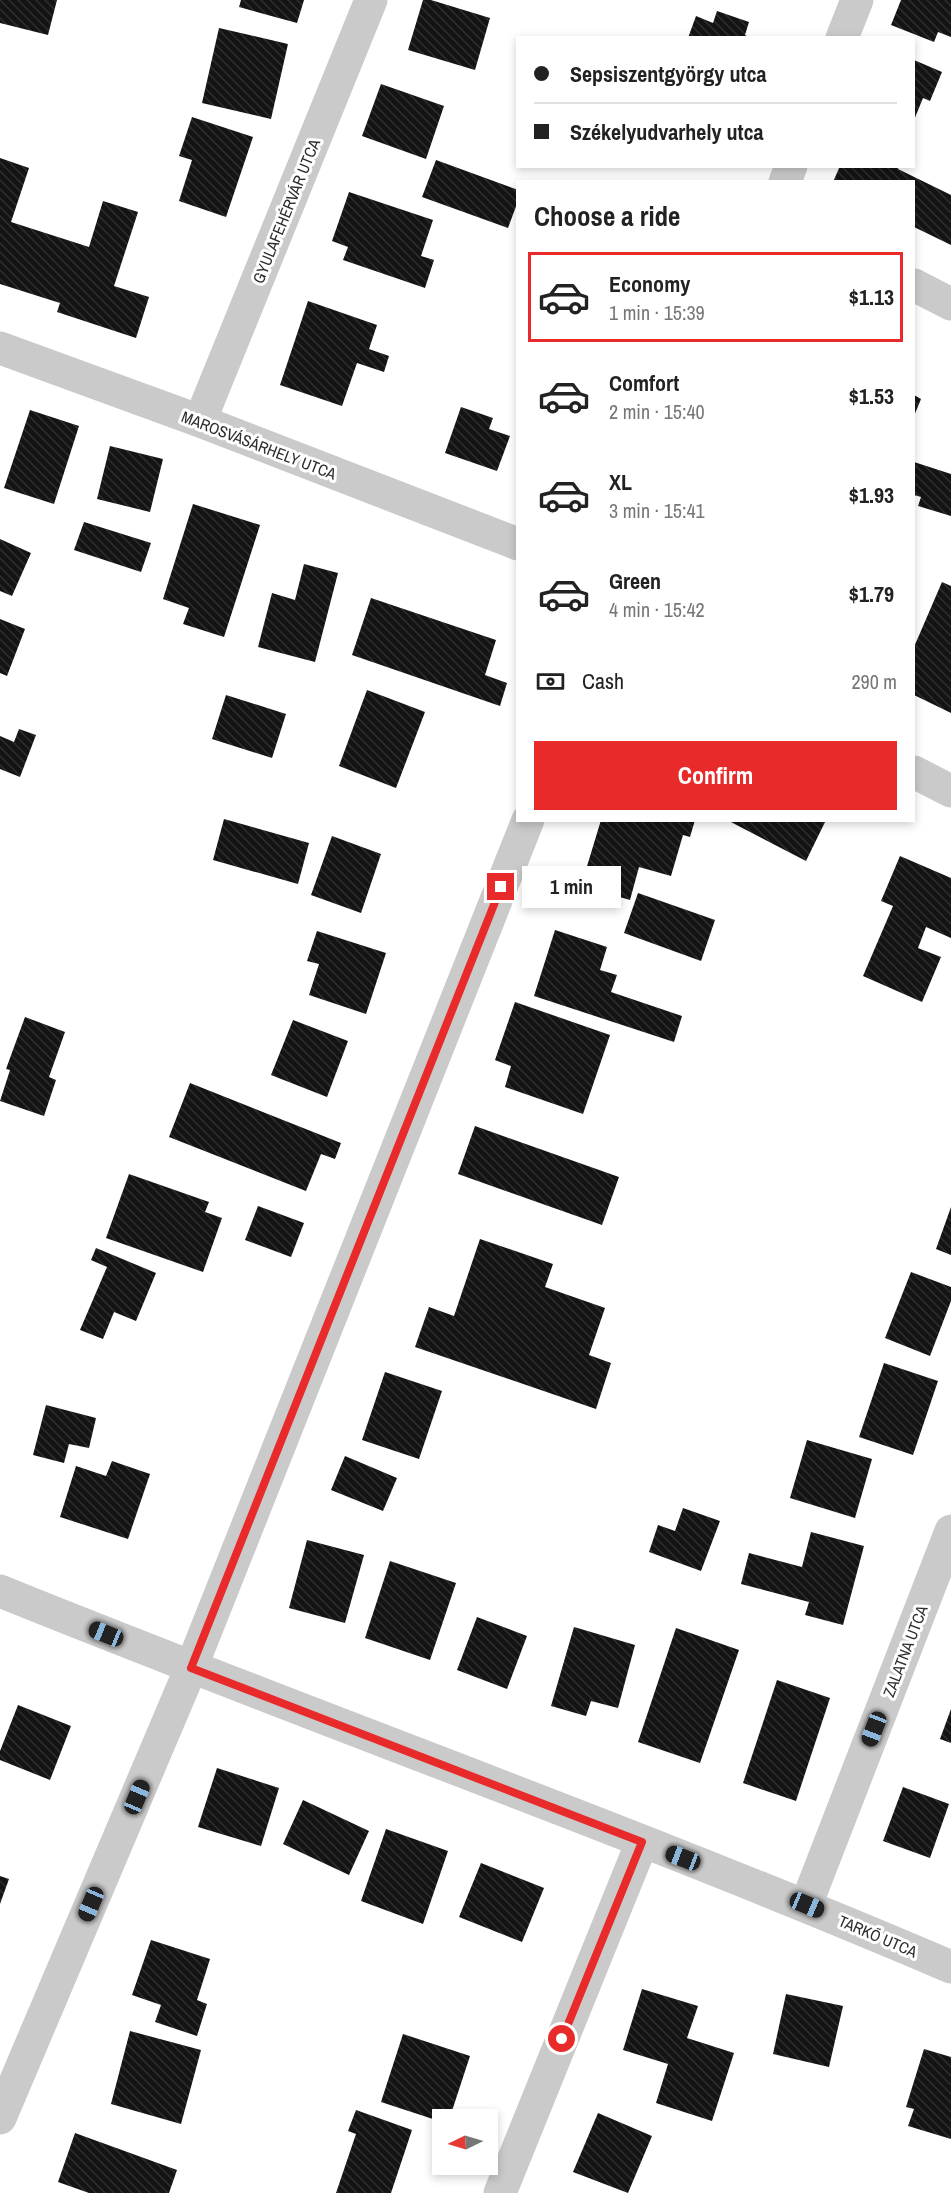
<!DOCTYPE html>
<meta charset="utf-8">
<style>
body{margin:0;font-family:"Archivo Narrow",sans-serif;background:#f2f2f2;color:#222;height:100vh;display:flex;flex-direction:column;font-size:22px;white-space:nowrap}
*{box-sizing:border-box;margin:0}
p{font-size:20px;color:#767676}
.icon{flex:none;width:33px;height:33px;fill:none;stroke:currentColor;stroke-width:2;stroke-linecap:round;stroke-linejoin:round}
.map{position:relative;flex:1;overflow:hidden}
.details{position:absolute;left:516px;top:180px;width:399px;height:642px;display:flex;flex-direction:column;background:#fff;border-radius:0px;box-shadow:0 3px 9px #0003}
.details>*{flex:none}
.hud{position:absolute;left:516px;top:36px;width:399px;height:132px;border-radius:0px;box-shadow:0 3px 9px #0003;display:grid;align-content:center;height:132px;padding:0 18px;background:#fff}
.needle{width:39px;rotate:265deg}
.tools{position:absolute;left:432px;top:2109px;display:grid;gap:12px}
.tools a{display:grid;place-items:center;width:66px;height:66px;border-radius:0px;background:#fff;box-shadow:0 3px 9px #0003;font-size:30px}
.end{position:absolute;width:27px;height:27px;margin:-14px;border:8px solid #e92a2a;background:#fff;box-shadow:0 0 0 3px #fff}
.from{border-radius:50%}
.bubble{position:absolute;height:42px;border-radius:0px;background:#fff;box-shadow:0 3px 9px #0003;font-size:20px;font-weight:700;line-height:42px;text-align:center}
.car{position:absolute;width:18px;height:36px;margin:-18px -9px;border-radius:8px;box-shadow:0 0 4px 2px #0007;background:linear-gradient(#222 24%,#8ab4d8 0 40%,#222 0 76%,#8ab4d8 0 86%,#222 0)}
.hud b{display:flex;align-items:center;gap:21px;height:57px;font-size:22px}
.hud b+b{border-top:2px solid #e0e0e0}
.hud i{width:15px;height:15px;background:#222}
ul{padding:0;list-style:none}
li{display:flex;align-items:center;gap:18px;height:90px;margin:0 12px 9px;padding:0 6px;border:3px solid transparent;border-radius:0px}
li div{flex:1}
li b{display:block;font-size:22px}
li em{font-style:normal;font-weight:700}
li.on{border-color:#e92a2a}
li>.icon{width:54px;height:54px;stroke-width:1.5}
h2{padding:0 18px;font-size:27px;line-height:72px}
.pay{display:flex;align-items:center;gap:15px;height:66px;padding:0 18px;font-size:22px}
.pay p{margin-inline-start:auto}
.button{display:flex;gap:12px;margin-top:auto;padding:12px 18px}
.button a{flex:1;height:69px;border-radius:0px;background:#e92a2a;color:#fff;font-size:24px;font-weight:700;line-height:69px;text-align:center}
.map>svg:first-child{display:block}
.building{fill:url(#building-back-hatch)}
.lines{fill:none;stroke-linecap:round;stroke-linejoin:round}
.minor{stroke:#cacaca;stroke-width:33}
.route{stroke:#e92a2a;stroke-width:8}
.labels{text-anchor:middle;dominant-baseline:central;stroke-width:6;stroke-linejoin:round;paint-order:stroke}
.street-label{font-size:16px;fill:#2d2d2d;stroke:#fff}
</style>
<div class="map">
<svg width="951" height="2193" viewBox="0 0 951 2193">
<defs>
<pattern id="building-back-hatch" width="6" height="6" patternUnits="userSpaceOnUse" patternTransform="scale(1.5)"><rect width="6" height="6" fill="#141414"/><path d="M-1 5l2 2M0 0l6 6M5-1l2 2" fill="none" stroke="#2e2e2e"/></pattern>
</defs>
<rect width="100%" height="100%" fill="#fff"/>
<path class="building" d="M0,0H57L48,35L0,23Z
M241,0H304L297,23L239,7Z
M423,0H431L490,18L475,70L408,50Z
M901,0H951V37L938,32L934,42L891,25Z
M717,11L749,22L745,35L751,38H688L696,16L713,23Z
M219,28L288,44L271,119L202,103Z
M914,60L942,72L930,101L923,98L914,120Z
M381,84L444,106L426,159L362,136Z
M192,117L253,137L226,217L179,201L192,160L179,156Z
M0,158L29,168L11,222L89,247L103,201L138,212L114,286L149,297L136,338L57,312L60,303L0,284Z
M436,160L518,190V201L508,228L422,197Z
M840,166H899L898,169L951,195V245L914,227V182H833Z
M349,192L433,220L421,256L434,260L425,288L343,260L348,247L332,241Z
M308,301L377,325L369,349L389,356L384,372L357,363L342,406L280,385Z
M914,395L921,399L914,416Z
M461,407L493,418L489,429L510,436L497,471L445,453Z
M30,410L79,426L54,504L4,488Z
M110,446L163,459L150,512L97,499Z
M914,462L951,474V516L918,506L921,497L914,495Z
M193,504L260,525L224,637L183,624L189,608L163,599Z
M84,522L151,543L141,572L74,550Z
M0,539L31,553L12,596L0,591Z
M304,564L338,573L315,662L258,647L272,593L295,600Z
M942,582L951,586V713L914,695V647Z
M371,598L496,640L485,675L507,683L500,706L352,655Z
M0,619L25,629L7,676L0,673Z
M367,690L425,712L396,788L339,766Z
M226,695L286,714L272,758L212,739Z
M19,729L36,735L20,777L0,769V736L14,742Z
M224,819L309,843L298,884L213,860Z
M601,820H695L690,837L683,835L671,876L639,867L630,900L581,886Z
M727,820H826L806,861Z
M332,836L381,854L361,913L311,895Z
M900,856L951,878V938L926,927L918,948L941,957L922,1002L863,976L893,906L881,901Z
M638,893L715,920L701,961L624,933Z
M555,930L607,947L600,970L617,975L611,992L682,1016L674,1042L534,996Z
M317,931L386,953L366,1014L309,995L319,964L307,961Z
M515,1002L610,1035L583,1114L505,1087L511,1066L495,1060Z
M25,1017L65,1032L49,1077L56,1080L44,1116L0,1101L10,1070L6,1069Z
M293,1020L348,1041L327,1097L271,1075Z
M190,1083L341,1143L335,1159L321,1154L306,1191L169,1137Z
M475,1126L619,1177L602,1225L458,1174Z
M129,1174L209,1202L205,1212L222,1218L203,1272L106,1238Z
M258,1206L304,1223L291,1257L245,1240Z
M951,1207V1255L936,1249Z
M480,1239L553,1264L545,1287L605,1308L589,1355L611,1363L596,1409L415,1347L429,1307L454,1316Z
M96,1248L156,1273L136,1321L114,1312L103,1339L80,1330L107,1267L91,1260Z
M911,1272L951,1287V1301L930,1356L885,1338Z
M884,1363L938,1381L913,1455L859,1437Z
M385,1372L442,1391L419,1459L362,1440Z
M46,1405L96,1418L89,1448L69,1444L64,1463L33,1455Z
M807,1440L872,1459L855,1518L790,1498Z
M345,1456L397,1478L383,1511L331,1490Z
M112,1461L150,1474L128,1539L60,1517L76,1466L106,1476Z
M683,1508L720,1521L701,1571L649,1552L658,1525L675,1531Z
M811,1532L864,1546L843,1625L805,1615L809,1602L741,1584L749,1553L802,1567Z
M307,1540L364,1555L345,1623L289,1608Z
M390,1561L456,1583L430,1660L365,1638Z
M477,1617L527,1636L507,1689L457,1670Z
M574,1627L635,1645L618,1708L591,1701L586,1716L551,1706Z
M676,1628L739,1650L700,1763L638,1742Z
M777,1680L830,1698L796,1801L743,1783Z
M18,1705L71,1726L50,1780L0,1760V1751Z
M951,1709V1743L940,1739Z
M217,1768L279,1788L261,1846L198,1827Z
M903,1787L949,1804L930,1858L883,1841Z
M303,1800L369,1831L349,1875L283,1844Z
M386,1829L448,1851L423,1924L361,1901Z
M481,1863L544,1888L522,1942L459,1917Z
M0,1876L9,1879L0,1904Z
M151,1940L210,1959L197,2000L207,2004L197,2036L155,2022L161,2005L132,1995Z
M642,1989L698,2006L687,2038L734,2053L712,2121L656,2103L668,2064L623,2050Z
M786,1994L843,2006L829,2067L773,2054Z
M130,2031L201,2050L181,2124L111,2104Z
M403,2034L470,2056L449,2120H442V2122L381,2102Z
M924,2049L951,2057V2139L908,2126L914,2109L906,2107Z
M356,2110L412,2130L391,2193H336L356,2134L348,2131Z
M598,2113L652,2136L628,2193L573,2172Z
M75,2133L177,2170L169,2193H89L58,2182Z"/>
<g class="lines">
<path class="minor" d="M842,38L857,0
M785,182L791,166
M914,285L951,304
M0,348L200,421L518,544
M200,421L371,0
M914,772L951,791
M0,1591C316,1719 638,1833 951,1967
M806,1905L951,1531
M0,2118L191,1668L528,820
M500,2193L642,1842"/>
</g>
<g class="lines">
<path class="route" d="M501,887L191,1668L642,1842L562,2039"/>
</g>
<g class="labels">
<g class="street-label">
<text transform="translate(286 211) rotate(-68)">GYULAFEHÉRVÁR UTCA</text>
<text transform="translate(259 445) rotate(21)">MAROSVÁSÁRHELY UTCA</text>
<text transform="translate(905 1651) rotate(-69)">ZALATNA UTCA</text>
<text transform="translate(878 1936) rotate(23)">TARKŐ UTCA</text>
</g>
</g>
</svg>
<div class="tools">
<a><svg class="needle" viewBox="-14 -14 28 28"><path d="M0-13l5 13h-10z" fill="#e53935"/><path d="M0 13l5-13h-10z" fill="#767676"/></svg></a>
</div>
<i class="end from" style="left:562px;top:2039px"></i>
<i class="end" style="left:501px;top:887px"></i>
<div class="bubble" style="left:522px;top:866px;width:99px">1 min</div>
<i class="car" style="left:106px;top:1634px;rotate:292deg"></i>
<i class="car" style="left:874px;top:1729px;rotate:201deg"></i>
<i class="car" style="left:137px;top:1797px;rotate:23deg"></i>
<i class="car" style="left:683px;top:1858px;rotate:291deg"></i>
<i class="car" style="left:91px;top:1904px;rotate:203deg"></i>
<i class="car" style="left:807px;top:1905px;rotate:113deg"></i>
<div class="hud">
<b><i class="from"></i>Sepsiszentgyörgy utca</b>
<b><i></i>Székelyudvarhely utca</b>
</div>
<section class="details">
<h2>Choose a ride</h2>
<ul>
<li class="on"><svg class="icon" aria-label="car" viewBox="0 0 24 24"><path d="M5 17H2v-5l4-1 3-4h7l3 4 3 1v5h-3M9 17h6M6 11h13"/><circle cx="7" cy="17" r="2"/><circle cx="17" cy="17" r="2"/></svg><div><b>Economy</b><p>1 min · 15:39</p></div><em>$1.13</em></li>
<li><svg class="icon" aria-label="car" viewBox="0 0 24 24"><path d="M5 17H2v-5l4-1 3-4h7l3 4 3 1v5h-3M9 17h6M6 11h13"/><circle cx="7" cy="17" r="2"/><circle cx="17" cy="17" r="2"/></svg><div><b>Comfort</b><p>2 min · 15:40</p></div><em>$1.53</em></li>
<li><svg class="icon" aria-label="car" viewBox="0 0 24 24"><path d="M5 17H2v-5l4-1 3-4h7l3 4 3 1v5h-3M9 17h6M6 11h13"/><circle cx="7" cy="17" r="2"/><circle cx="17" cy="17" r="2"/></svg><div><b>XL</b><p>3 min · 15:41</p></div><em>$1.93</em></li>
<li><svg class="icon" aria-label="car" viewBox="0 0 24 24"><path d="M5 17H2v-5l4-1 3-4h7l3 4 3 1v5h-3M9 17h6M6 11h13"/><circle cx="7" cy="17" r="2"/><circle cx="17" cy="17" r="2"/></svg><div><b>Green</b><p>4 min · 15:42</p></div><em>$1.79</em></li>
</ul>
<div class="pay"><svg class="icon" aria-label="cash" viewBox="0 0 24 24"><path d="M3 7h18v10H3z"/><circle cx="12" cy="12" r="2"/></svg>Cash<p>290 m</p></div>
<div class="button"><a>Confirm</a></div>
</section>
</div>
